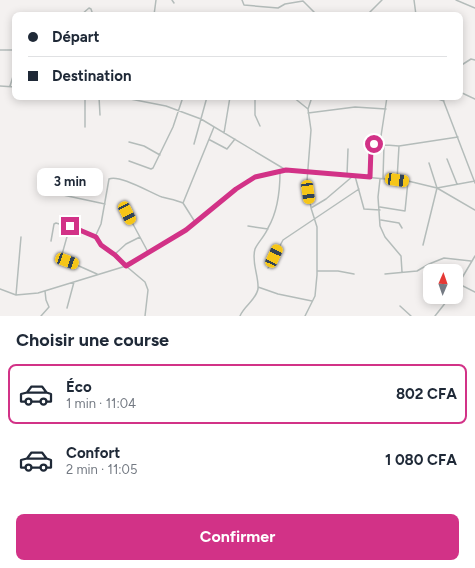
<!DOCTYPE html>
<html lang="fr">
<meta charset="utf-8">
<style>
body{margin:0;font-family:Figtree,sans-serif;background:#f2f2f3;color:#1f2937;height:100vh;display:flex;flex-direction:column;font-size:15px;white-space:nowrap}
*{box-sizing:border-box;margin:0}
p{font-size:13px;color:#747a83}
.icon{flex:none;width:22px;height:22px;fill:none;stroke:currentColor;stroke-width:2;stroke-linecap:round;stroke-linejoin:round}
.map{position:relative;height:316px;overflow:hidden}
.sheet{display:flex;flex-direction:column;background:#fff;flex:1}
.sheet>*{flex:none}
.top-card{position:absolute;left:12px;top:12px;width:451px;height:88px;border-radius:8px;box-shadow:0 2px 10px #0003;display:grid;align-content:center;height:88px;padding:0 16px;background:#fff}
.needle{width:26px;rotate:2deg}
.tools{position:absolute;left:423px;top:264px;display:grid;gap:8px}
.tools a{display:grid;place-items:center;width:40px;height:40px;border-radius:8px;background:#fff;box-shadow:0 2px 10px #0003;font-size:20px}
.end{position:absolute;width:18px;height:18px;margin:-9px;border:5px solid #d23287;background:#fff;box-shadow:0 0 0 2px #fff}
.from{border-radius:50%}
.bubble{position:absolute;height:28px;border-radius:8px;background:#fff;box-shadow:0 2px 10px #0003;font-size:13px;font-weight:700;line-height:28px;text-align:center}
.car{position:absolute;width:12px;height:24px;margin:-12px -6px;border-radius:5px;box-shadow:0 0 3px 1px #0007;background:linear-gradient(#f5c518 24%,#345 0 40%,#f5c518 0 76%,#345 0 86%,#f5c518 0)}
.top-card b{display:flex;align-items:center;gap:14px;height:38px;font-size:15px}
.top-card b+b{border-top:1px solid #e0e1e3}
.top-card i{width:10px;height:10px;background:#1f2937}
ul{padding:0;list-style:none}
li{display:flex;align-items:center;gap:12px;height:60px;margin:0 8px 6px;padding:0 8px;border:2px solid transparent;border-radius:8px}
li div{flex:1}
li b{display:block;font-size:15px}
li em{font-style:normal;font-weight:700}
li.on{border-color:#d23287}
li>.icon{width:36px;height:36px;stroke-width:1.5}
h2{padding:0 16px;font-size:18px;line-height:48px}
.cta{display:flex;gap:8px;margin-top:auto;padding:8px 16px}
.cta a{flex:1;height:46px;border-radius:8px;background:#d23287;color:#fff;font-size:16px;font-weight:700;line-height:46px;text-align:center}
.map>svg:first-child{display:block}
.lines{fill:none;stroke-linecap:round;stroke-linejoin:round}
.minor{stroke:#b4bcba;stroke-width:1.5}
.route{stroke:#d23287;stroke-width:5}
</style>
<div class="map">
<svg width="475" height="316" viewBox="0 0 475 316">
<rect width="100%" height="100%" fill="#f4f1f0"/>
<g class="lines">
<path class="minor" d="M172,0L174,3
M242,0L244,5L278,8L285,4L303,1L317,15
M414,0L416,15
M456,0L475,8
M81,15L89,8L91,9L93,15
M154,15L156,0
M367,15L382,0
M0,50H13
M460,66L471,59L475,60
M0,86L15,87
M10,86L15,70
M460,92L475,99
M85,97V127
M99,97L100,115
M120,97L166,106L201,119L286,170
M255,97V115L260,126
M293,97L308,109
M432,97L444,101
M442,97L475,183
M308,113L355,107L386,109
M224,133L230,97
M210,140L227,149L235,139
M129,142L144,146L160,155
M194,144L207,97
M447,159L457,184
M129,161L151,169L153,168L173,127L183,97
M347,175L348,149
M355,176L364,209L380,210
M370,177L371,148L374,144L399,146L458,137
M383,178L384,145L381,136L387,97
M380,179L378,197L380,226L385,237L401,256L402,272
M397,180L399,146
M437,188L475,181
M63,195L105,204
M183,203L214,127
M380,207L405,211L408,181
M311,208L326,199L353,176
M127,213L148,252
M381,220L399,223L402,228
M70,226L61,258L97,274
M248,226L268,229
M51,241L54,224L56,223L86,232L95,237
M423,245L437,188L429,163
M115,254L126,244L140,237
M268,268L283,240L359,189
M317,271H338L354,274
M385,274L417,271L429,264L444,258L471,261
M459,284L475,292
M258,287L278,294L312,301
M456,288L475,256
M0,289L16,295L38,293L126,266L186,230L245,183L263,174L286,170L408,181L437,188L475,210
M16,295L21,237
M400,306L411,316
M67,308L74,282
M41,316L49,307L46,300L45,291
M145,316L148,290L145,282L101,245L95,237L101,224L109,179C119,174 151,193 162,197C169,199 176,200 183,203L195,222
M240,316C244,306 256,300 258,289C259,276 251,262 255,249C258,242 265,236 268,228C278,211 280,192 280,172
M305,316L315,296L317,275V227L311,208L307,181L311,130L308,109L312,97
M435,316L450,297"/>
</g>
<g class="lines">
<path class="route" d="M70,226L96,237L101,245L115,255L126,266L186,230L236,189L255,177L286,170L370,177L371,148L374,144"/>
</g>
</svg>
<div class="tools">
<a><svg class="needle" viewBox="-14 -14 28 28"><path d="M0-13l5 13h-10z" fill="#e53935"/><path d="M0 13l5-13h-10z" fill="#747a83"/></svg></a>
</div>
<i class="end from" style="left:374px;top:144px"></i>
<i class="end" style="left:70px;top:226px"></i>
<div class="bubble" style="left:37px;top:168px;width:66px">3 min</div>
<i class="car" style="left:397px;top:180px;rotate:98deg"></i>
<i class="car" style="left:308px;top:192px;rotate:172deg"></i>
<i class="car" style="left:127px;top:213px;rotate:153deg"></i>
<i class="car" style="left:274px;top:256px;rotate:25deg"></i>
<i class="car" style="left:67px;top:261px;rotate:110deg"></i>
<div class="top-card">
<b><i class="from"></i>Départ</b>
<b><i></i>Destination</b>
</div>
</div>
<section class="sheet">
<h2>Choisir une course</h2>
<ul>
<li class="on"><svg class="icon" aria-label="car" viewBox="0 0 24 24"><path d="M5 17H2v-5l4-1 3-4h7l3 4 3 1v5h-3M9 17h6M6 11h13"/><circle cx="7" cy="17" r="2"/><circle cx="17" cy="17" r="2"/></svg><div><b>Éco</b><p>1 min · 11:04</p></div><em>802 CFA</em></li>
<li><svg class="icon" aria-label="car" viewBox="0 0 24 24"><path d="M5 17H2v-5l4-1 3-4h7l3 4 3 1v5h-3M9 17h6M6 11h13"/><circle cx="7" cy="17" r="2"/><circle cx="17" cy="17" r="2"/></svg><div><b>Confort</b><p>2 min · 11:05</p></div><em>1 080 CFA</em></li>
</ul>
<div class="cta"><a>Confirmer</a></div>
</section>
